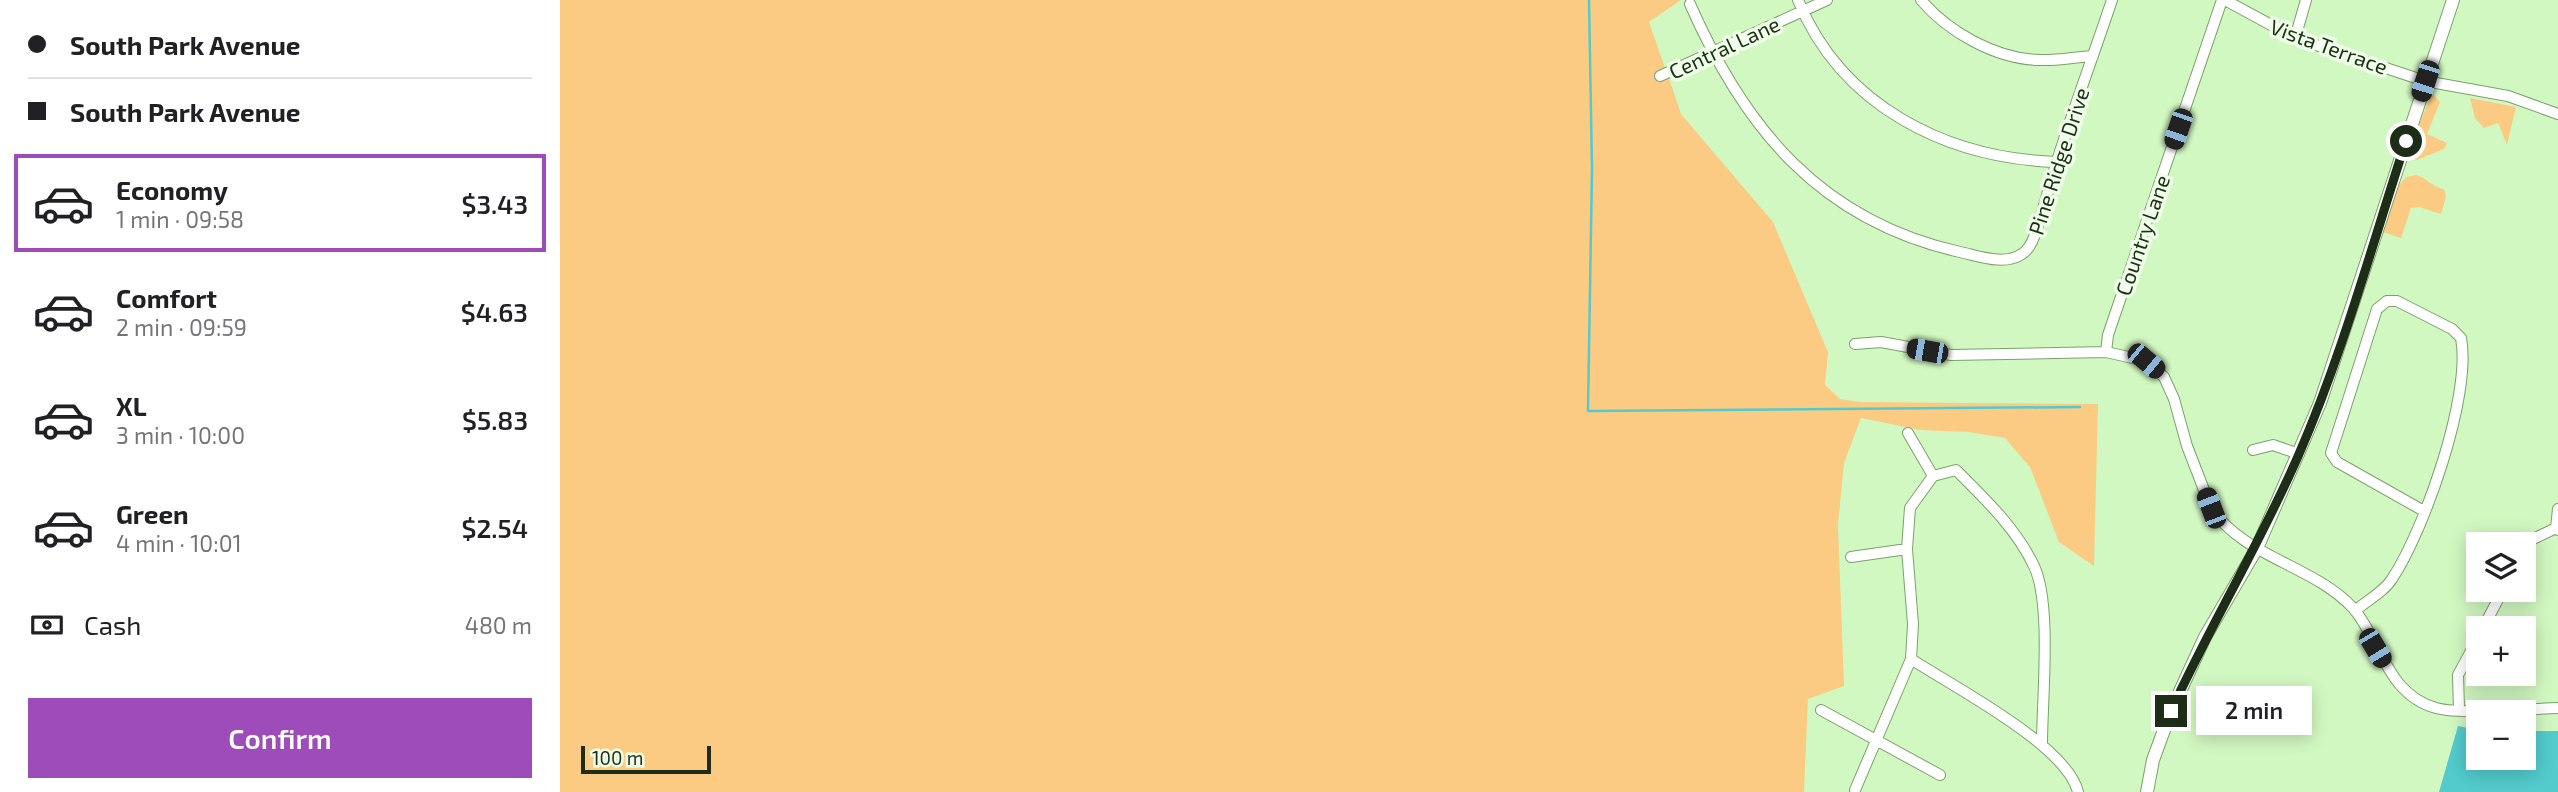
<!DOCTYPE html>
<meta charset="utf-8">
<style>
body{margin:0;font-family:"Exo 2",sans-serif;background:#f2f2f2;color:#202124;height:100vh;display:flex;flex-direction:column;font-size:26px;white-space:nowrap}
*{box-sizing:border-box;margin:0}
p{font-size:23px;color:#757577}
.icon{flex:none;width:38px;height:38px;fill:none;stroke:currentColor;stroke-width:2;stroke-linecap:round;stroke-linejoin:round}
.map{position:relative;flex:1;overflow:hidden}
.details{display:flex;flex-direction:column;background:#fff;width:560px}
.details>*{flex:none}
.top-card{display:grid;align-content:center;height:154px;padding:0 28px;background:#fff}
.buttons{position:absolute;left:1906px;top:532px;display:grid;gap:14px}
.buttons a{display:grid;place-items:center;width:70px;height:70px;border-radius:0px;background:#fff;box-shadow:0 4px 18px #0003;font-size:35px}
.scale{position:absolute;left:21px;bottom:18px;width:130px;box-sizing:border-box;padding-left:7px;border:4px solid #1e2d18;border-top:0;font-size:19px;line-height:24px;white-space:nowrap;color:#1e2d18;-webkit-text-stroke:5px #eefee8;paint-order:stroke}
.end{position:absolute;width:32px;height:32px;margin:-16px;border:9px solid #1e2d18;background:#fff;box-shadow:0 0 0 4px #fff}
.from{border-radius:50%}
.bubble{position:absolute;height:49px;border-radius:0px;background:#fff;box-shadow:0 4px 18px #0003;font-size:23px;font-weight:600;line-height:49px;text-align:center}
.car{position:absolute;width:21px;height:42px;margin:-21px -10px;border-radius:9px;box-shadow:0 0 5px 2px #0007;background:linear-gradient(#222 24%,#8ab4d8 0 40%,#222 0 76%,#8ab4d8 0 86%,#222 0)}
.top-card b{display:flex;align-items:center;gap:24px;height:66px;font-size:26px}
.top-card b+b{border-top:2px solid #e0e0e0}
.top-card i{width:18px;height:18px;background:#202124}
ul{padding:0;list-style:none}
li{display:flex;align-items:center;gap:21px;height:98px;margin:0 14px 10px;padding:0 14px;border:4px solid transparent;border-radius:0px}
li div{flex:1}
li b{display:block;font-size:26px}
li em{font-style:normal;font-weight:600}
li.current{border-color:#9f4cbb}
li>.icon{width:63px;height:63px;stroke-width:1.5}
.pay{display:flex;align-items:center;gap:18px;height:77px;padding:0 28px;font-size:26px}
.pay p{margin-inline-start:auto}
.primary-button{display:flex;gap:14px;margin-top:auto;padding:14px 28px}
.primary-button a{flex:1;height:80px;border-radius:0px;background:#9f4cbb;color:#fff;font-size:28px;font-weight:600;line-height:80px;text-align:center}
main{display:flex;flex:1;min-height:0}
.map>svg:first-child{display:block}
.green{fill:#fbcb83}
.water{fill:#53cbcd}
.lines{fill:none;stroke-linecap:round;stroke-linejoin:round}
.stream{stroke:#53cbcd;stroke-width:2.5}
.minor-casing{stroke:#7ca06d;stroke-width:12}
.tertiary-casing{stroke:#7ca06d;stroke-width:14}
.minor{stroke:#fff;stroke-width:10}
.tertiary{stroke:#fff;stroke-width:12}
.route{stroke:#1e2d18;stroke-width:9}
.labels{text-anchor:middle;dominant-baseline:central;stroke-width:7;stroke-linejoin:round;paint-order:stroke}
.street-label{font-size:21px;fill:#1e2d18;stroke:#eefee8}
</style>
<main>
<section class="details">
<div class="top-card">
<b><i class="from"></i>South Park Avenue</b>
<b><i></i>South Park Avenue</b>
</div>
<ul>
<li class="current"><svg class="icon" aria-label="car" viewBox="0 0 24 24"><path d="M5 17H2v-5l4-1 3-4h7l3 4 3 1v5h-3M9 17h6M6 11h13"/><circle cx="7" cy="17" r="2"/><circle cx="17" cy="17" r="2"/></svg><div><b>Economy</b><p>1 min · 09:58</p></div><em>$3.43</em></li>
<li><svg class="icon" aria-label="car" viewBox="0 0 24 24"><path d="M5 17H2v-5l4-1 3-4h7l3 4 3 1v5h-3M9 17h6M6 11h13"/><circle cx="7" cy="17" r="2"/><circle cx="17" cy="17" r="2"/></svg><div><b>Comfort</b><p>2 min · 09:59</p></div><em>$4.63</em></li>
<li><svg class="icon" aria-label="car" viewBox="0 0 24 24"><path d="M5 17H2v-5l4-1 3-4h7l3 4 3 1v5h-3M9 17h6M6 11h13"/><circle cx="7" cy="17" r="2"/><circle cx="17" cy="17" r="2"/></svg><div><b>XL</b><p>3 min · 10:00</p></div><em>$5.83</em></li>
<li><svg class="icon" aria-label="car" viewBox="0 0 24 24"><path d="M5 17H2v-5l4-1 3-4h7l3 4 3 1v5h-3M9 17h6M6 11h13"/><circle cx="7" cy="17" r="2"/><circle cx="17" cy="17" r="2"/></svg><div><b>Green</b><p>4 min · 10:01</p></div><em>$2.54</em></li>
</ul>
<div class="pay"><svg class="icon" aria-label="cash" viewBox="0 0 24 24"><path d="M3 7h18v10H3z"/><circle cx="12" cy="12" r="2"/></svg>Cash<p>480 m</p></div>
<div class="primary-button"><a>Confirm</a></div>
</section>
<div class="map">
<svg width="1998" height="792" viewBox="0 0 1998 792">
<rect width="100%" height="100%" fill="#d2f8c2"/>
<path class="green" d="M0,0H1121L1089,22L1105,68L1095,74L1098,82L1109,78L1121,114L1213,222L1268,352L1265,385L1280,399L1300,402L1538,404L1534,566L1499,542L1470,467L1445,438L1408,432L1360,430L1301,418L1284,463L1278,525L1284,686L1248,699L1244,792H0Z
M1872,93L1880,102L1867,134L1887,143L1884,149L1857,160L1852,157L1851,145Z
M1910,98L1956,107L1947,145L1938,123L1924,128L1915,118Z
M1856,175C1867,178 1872,187 1884,189L1886,197L1881,214L1859,207L1851,208L1841,238L1823,232L1836,189L1846,177Z"/>
<path class="water" d="M1898,726L1918,730V758H1964V731H1998V792H1879Z"/>
<g class="lines">
<path class="stream" d="M1029,0L1032,169L1028,411L1520,407"/>
<g class="minor-casing">
<path id="minor" d="M1238,0C1282,107 1387,158 1496,162
M1361,0C1388,32 1436,59 1479,60C1496,61 1515,57 1533,56
M1665,0L1735,38L1865,81L1948,96L1998,114
M1130,4C1185,129 1261,221 1400,252C1419,256 1444,266 1462,254C1467,251 1472,243 1474,237C1483,212 1489,186 1497,161C1514,107 1534,54 1552,0
M1735,38L1746,0
M1100,76L1267,0
M1295,344L1321,342L1391,355L1546,352L1586,361L1604,377L1614,399L1627,446L1651,508C1685,558 1753,565 1793,608C1821,640 1826,694 1876,708C1902,715 1968,709 1998,708
M1546,352L1548,335L1662,0
M1348,433L1373,476
M1693,450L1713,445L1739,454
M1996,528L1998,509
M1964,552L1969,541L1996,528L1998,530
M1291,557L1347,549
M1795,611C1806,601 1824,592 1832,579C1864,531 1912,395 1901,338L1892,329L1837,301H1827L1817,309L1771,453L1777,462L1864,511
M1923,628L1943,590
M1899,709L1898,675L1918,638
M1261,710L1380,775
M1482,744C1482,699 1492,604 1474,566C1456,528 1425,499 1396,470L1373,476L1350,508L1347,549L1353,624L1351,659C1392,686 1507,745 1518,792
M1295,790L1351,659"/>
</g>
<g class="tertiary-casing">
<path id="tertiary" d="M1587,792L1593,760L1611,711L1645,637L1697,548L1760,403L1893,0"/>
</g>
<use href="#minor" class="minor"/>
<use href="#tertiary" class="tertiary"/>
</g>
<g class="lines">
<path class="route" d="M1611,711C1651,624 1701,542 1739,454C1783,353 1812,245 1846,141"/>
</g>
<g class="labels">
<g class="street-label">
<text transform="translate(1769 46) rotate(20)">Vista Terrace</text>
<text transform="translate(1164 47) rotate(-25)">Central Lane</text>
<text transform="translate(1498 161) rotate(-72)">Pine Ridge Drive</text>
<text transform="translate(1582 235) rotate(-71)">Country Lane</text>
</g>
</g>
</svg>
<div class="buttons">
<a><svg class="icon" aria-label="layers" viewBox="0 0 24 24"><path d="M12 4l9 5-9 5-9-5zM3 14l9 5 9-5"/></svg></a>
<a>+</a>
<a>−</a>
</div>
<div class="scale">100 m</div>
<i class="end from" style="left:1846px;top:141px"></i>
<i class="end" style="left:1611px;top:711px"></i>
<div class="bubble" style="left:1636px;top:686px;width:116px">2 min</div>
<i class="car" style="left:1865px;top:81px;rotate:198deg"></i>
<i class="car" style="left:1618px;top:129px;rotate:199deg"></i>
<i class="car" style="left:1367px;top:351px;rotate:280deg"></i>
<i class="car" style="left:1586px;top:361px;rotate:130deg"></i>
<i class="car" style="left:1651px;top:508px;rotate:339deg"></i>
<i class="car" style="left:1815px;top:648px;rotate:149deg"></i>
</div>
</main>
